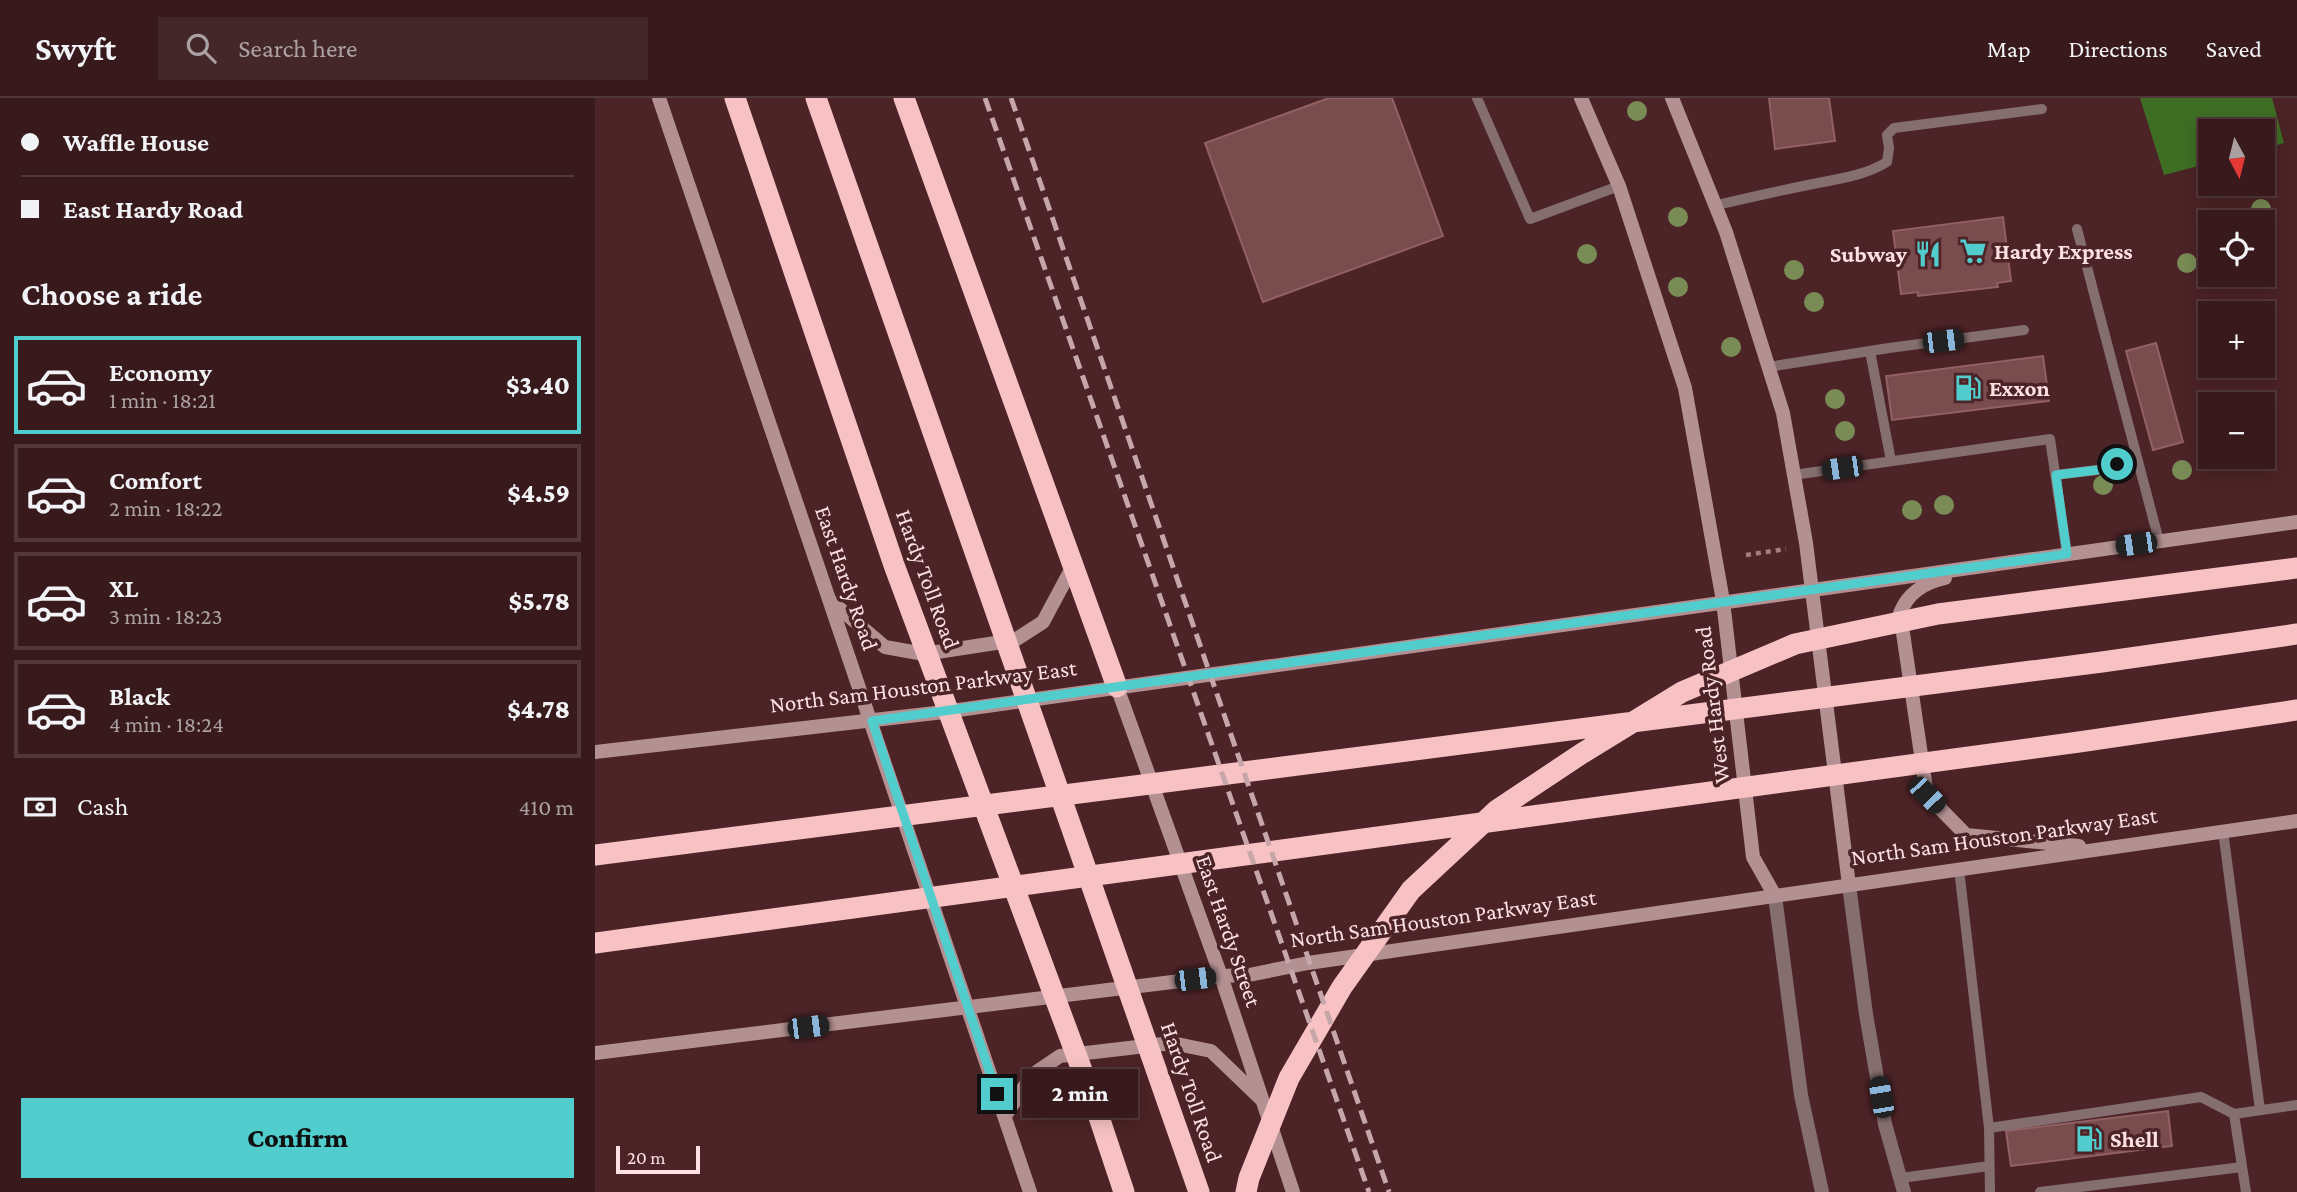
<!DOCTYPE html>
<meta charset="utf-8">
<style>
body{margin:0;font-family:"Crimson Pro",serif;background:#442729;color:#f1f3f6;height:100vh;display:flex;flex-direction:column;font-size:26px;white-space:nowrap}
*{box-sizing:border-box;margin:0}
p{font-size:23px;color:#aba1a3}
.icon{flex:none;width:38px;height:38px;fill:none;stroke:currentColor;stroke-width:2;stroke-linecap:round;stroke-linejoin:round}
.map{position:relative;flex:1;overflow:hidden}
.drawer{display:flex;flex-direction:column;background:#391a1c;width:595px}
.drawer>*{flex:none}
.hud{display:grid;align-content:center;height:154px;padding:0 21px;background:#391a1c}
.needle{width:46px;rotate:173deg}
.tools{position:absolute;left:1603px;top:21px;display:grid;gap:14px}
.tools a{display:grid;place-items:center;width:77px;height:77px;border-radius:0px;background:#391a1c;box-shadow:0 4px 18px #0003,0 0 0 2px #53383b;font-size:35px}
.scale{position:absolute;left:21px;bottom:18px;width:84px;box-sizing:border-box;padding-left:7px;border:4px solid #fde1e2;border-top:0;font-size:19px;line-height:24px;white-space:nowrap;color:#fde1e2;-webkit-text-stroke:5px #4c2326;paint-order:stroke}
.end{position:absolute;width:32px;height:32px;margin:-16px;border:9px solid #52cdce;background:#111;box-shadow:0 0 0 4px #111}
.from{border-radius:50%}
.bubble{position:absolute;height:49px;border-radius:0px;background:#391a1c;box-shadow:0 4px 18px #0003,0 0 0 2px #53383b;font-size:23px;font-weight:800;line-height:49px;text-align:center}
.car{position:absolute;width:21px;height:42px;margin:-21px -10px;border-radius:9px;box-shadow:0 0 5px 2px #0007;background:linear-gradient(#222 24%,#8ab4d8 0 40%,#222 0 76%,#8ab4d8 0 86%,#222 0)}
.hud b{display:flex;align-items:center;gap:24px;height:66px;font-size:26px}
.hud b+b{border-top:2px solid #53383b}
.hud i{width:18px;height:18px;background:#f1f3f6}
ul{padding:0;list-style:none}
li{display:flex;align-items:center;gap:21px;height:98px;margin:0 14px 10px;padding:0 7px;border:4px solid #53383b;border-radius:0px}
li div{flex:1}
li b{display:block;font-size:26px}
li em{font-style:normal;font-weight:800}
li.active{border-color:#52cdce}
li>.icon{width:63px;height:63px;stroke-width:1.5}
h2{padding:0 21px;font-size:32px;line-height:84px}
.pay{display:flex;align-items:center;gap:18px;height:77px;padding:0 21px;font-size:26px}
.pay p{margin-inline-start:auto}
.button{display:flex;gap:14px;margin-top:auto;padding:14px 21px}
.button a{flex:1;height:80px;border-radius:0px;background:#52cdce;color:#111;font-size:28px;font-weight:800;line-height:80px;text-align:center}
header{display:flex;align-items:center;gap:42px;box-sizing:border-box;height:98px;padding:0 35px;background:#391a1c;border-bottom:2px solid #53383b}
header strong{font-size:33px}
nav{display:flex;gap:38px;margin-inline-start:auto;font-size:24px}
.search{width:490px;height:63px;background:#442729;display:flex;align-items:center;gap:18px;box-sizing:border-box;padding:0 24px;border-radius:0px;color:#aba1a3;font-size:26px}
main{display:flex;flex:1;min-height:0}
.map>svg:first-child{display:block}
.forest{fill:#3e6e24}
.building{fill:#794c4e;stroke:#916164;stroke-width:2}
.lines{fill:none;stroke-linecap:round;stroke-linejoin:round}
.path{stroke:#a17e80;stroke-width:4.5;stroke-dasharray:5 5;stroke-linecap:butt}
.service{stroke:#856e6f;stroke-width:10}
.tertiary{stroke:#856e6f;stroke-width:14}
.secondary{stroke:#b39091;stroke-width:14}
.motorway{stroke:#f8c2c4;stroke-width:21}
.rail{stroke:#c6a6a8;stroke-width:5;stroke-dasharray:14 7;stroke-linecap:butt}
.tree{fill:#798c56}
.route{stroke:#52cdce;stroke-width:9}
.labels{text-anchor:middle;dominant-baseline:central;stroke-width:7;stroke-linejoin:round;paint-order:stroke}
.poi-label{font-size:23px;font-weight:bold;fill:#fde1e2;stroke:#4c2326;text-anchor:start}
.street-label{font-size:23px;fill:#fde1e2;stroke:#4c2326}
</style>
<header>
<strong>Swyft</strong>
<div class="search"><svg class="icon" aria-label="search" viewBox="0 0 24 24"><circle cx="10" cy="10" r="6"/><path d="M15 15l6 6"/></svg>Search here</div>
<nav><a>Map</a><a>Directions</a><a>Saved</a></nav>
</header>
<main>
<section class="drawer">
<div class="hud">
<b><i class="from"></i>Waffle House</b>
<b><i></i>East Hardy Road</b>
</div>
<h2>Choose a ride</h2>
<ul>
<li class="active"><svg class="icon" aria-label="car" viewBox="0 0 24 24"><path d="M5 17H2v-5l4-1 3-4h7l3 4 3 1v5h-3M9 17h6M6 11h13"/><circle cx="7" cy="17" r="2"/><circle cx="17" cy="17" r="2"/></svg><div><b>Economy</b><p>1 min · 18:21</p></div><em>$3.40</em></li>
<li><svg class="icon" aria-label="car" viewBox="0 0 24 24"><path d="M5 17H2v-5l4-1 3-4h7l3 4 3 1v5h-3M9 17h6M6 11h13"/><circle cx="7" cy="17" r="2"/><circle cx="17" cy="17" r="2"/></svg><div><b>Comfort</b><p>2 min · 18:22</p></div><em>$4.59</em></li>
<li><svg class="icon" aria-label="car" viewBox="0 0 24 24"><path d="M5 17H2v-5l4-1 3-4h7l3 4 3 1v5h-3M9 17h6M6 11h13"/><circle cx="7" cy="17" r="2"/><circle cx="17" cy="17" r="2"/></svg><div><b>XL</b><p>3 min · 18:23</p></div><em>$5.78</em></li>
<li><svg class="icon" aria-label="car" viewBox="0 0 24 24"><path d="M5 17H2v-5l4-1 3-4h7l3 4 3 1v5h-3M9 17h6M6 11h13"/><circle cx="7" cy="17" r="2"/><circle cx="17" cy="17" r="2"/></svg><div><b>Black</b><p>4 min · 18:24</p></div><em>$4.78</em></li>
</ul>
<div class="pay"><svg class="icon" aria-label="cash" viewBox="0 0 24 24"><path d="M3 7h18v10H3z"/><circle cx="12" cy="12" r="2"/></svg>Cash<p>410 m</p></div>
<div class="button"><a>Confirm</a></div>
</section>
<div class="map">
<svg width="1702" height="1094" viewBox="0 0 1702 1094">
<rect width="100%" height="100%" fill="#4c2326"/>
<path class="forest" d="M1545,0H1677L1689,45L1668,51V33H1615V65L1569,77Z"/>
<path class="building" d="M734,0H797L848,138L668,204L610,45Z
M1174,0H1234L1240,43L1180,51Z
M1408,119L1416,183L1402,185L1403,189L1323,198V194L1306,196L1298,133Z
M1561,245L1588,344L1558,352L1531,253Z
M1448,258L1454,303L1297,322L1291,278Z
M1573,1013L1577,1048L1416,1068L1411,1033Z"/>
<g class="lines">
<path class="path" d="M1151,457L1191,451"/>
<path class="service" d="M882,0L935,121L1024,88
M1122,107C1152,100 1183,93 1213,87C1241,81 1267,79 1292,64L1294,50L1292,37L1299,30L1447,11
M1482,131L1564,443
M1275,253L1296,363
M1173,269L1294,250L1429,232
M1198,377L1455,341L1472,456
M1461,377L1502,372L1542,359
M1628,733L1665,1012
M1364,771L1394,1030L1395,1094
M1639,1016L1702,1007
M1394,1030L1606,999L1639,1016L1651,1094
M1306,1080L1394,1068
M1445,1094L1647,1069"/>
<path class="tertiary" d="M1254,787L1271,916L1290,1026L1309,1094
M1180,798L1206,997L1227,1094"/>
<path class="secondary" d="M64,0L435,1094
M986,0L1024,88L1090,290L1128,503L1158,759L1180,798
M1077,0L1131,134L1188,315L1211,445L1254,787
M1350,480C1328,485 1313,495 1305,515L1332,697L1371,737L1484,748
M237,504L290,549L329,556L420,542L448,524L478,468
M522,589L626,878L698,1094
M0,654L349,614L1702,424
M0,955L626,878L654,877L713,865L1702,723
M410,1018L437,977L465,958L577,945L616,953L666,1001"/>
<path class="motorway" d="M140,0L299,467L501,1010L529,1094
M221,0L604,1094
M309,0L522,589
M0,757L1507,564L1702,536
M0,845L1484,644L1702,612
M651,1094L654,1080L694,980L747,889L816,792L902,712L986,656L1087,594L1200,546L1343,516L1702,470"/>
<path class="rail" d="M390,0L774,1094
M416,0L794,1094"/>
</g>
<g class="tree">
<circle cx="1042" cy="13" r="10"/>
<circle cx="1666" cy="111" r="10"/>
<circle cx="1083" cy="119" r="10"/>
<circle cx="992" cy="156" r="10"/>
<circle cx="1592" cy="165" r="10"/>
<circle cx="1199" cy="172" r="10"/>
<circle cx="1083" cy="189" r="10"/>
<circle cx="1219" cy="204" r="10"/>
<circle cx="1136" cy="249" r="10"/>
<circle cx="1240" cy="301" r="10"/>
<circle cx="1250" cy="333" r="10"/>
<circle cx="1587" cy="372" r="10"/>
<circle cx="1508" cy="387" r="10"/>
<circle cx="1349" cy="407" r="10"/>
<circle cx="1317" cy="412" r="10"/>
</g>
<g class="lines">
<path class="route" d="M402,996L277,623L1472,456L1461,377L1502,372L1522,366"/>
</g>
<defs>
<g id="supermarket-bare" transform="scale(2.1)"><path d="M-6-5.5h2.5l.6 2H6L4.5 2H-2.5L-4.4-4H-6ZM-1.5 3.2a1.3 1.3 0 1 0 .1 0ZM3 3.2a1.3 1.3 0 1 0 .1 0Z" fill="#52cdce" stroke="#4c2326" stroke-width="2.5" paint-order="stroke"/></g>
<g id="restaurant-bare" transform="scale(2.1)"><path d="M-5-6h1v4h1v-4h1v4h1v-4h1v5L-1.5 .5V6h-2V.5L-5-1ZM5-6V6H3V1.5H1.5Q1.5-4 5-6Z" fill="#52cdce" stroke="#4c2326" stroke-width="2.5" paint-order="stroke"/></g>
<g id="fuel-bare" transform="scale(2.1)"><path d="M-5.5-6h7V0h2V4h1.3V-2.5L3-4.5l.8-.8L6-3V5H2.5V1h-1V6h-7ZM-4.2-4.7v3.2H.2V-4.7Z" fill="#52cdce" stroke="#4c2326" stroke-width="2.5" paint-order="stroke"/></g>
</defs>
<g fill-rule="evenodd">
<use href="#supermarket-bare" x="1378" y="153"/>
<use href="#restaurant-bare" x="1333" y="156"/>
<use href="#fuel-bare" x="1373" y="290"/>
<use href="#fuel-bare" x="1494" y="1041"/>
</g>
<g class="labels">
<g class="poi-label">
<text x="1399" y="153">Hardy Express</text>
<text x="1312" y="156" text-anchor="end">Subway</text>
<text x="1394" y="290">Exxon</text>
<text x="1515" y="1041">Shell</text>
</g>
<g class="street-label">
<text transform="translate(252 480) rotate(71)">East Hardy Road</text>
<text transform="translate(333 481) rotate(70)">Hardy Toll Road</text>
<text transform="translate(328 588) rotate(-7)">North Sam Houston Parkway East</text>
<text transform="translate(1117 607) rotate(-97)">West Hardy Road</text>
<text transform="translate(1409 738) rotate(-8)">North Sam Houston Parkway East</text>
<text transform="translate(848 820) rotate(-8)">North Sam Houston Parkway East</text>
<text transform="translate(634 833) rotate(71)">East Hardy Street</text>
<text transform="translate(597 994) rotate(71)">Hardy Toll Road</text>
</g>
</g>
</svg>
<div class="tools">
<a><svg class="needle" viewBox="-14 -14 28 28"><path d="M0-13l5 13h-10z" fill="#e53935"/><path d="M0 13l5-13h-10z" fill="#aba1a3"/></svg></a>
<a><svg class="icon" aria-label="locate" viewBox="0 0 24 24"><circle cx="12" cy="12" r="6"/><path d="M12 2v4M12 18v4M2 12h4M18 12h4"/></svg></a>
<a>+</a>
<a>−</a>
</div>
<div class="scale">20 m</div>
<i class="end from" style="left:1522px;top:366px"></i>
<i class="end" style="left:402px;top:996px"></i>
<div class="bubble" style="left:427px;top:971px;width:116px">2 min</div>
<i class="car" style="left:1348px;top:243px;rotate:83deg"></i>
<i class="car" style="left:1247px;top:370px;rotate:262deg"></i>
<i class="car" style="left:1541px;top:446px;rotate:262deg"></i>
<i class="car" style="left:1332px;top:697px;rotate:136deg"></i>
<i class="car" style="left:600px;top:881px;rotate:83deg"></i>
<i class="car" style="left:213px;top:929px;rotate:83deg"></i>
<i class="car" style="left:1286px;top:999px;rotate:350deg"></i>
</div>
</main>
